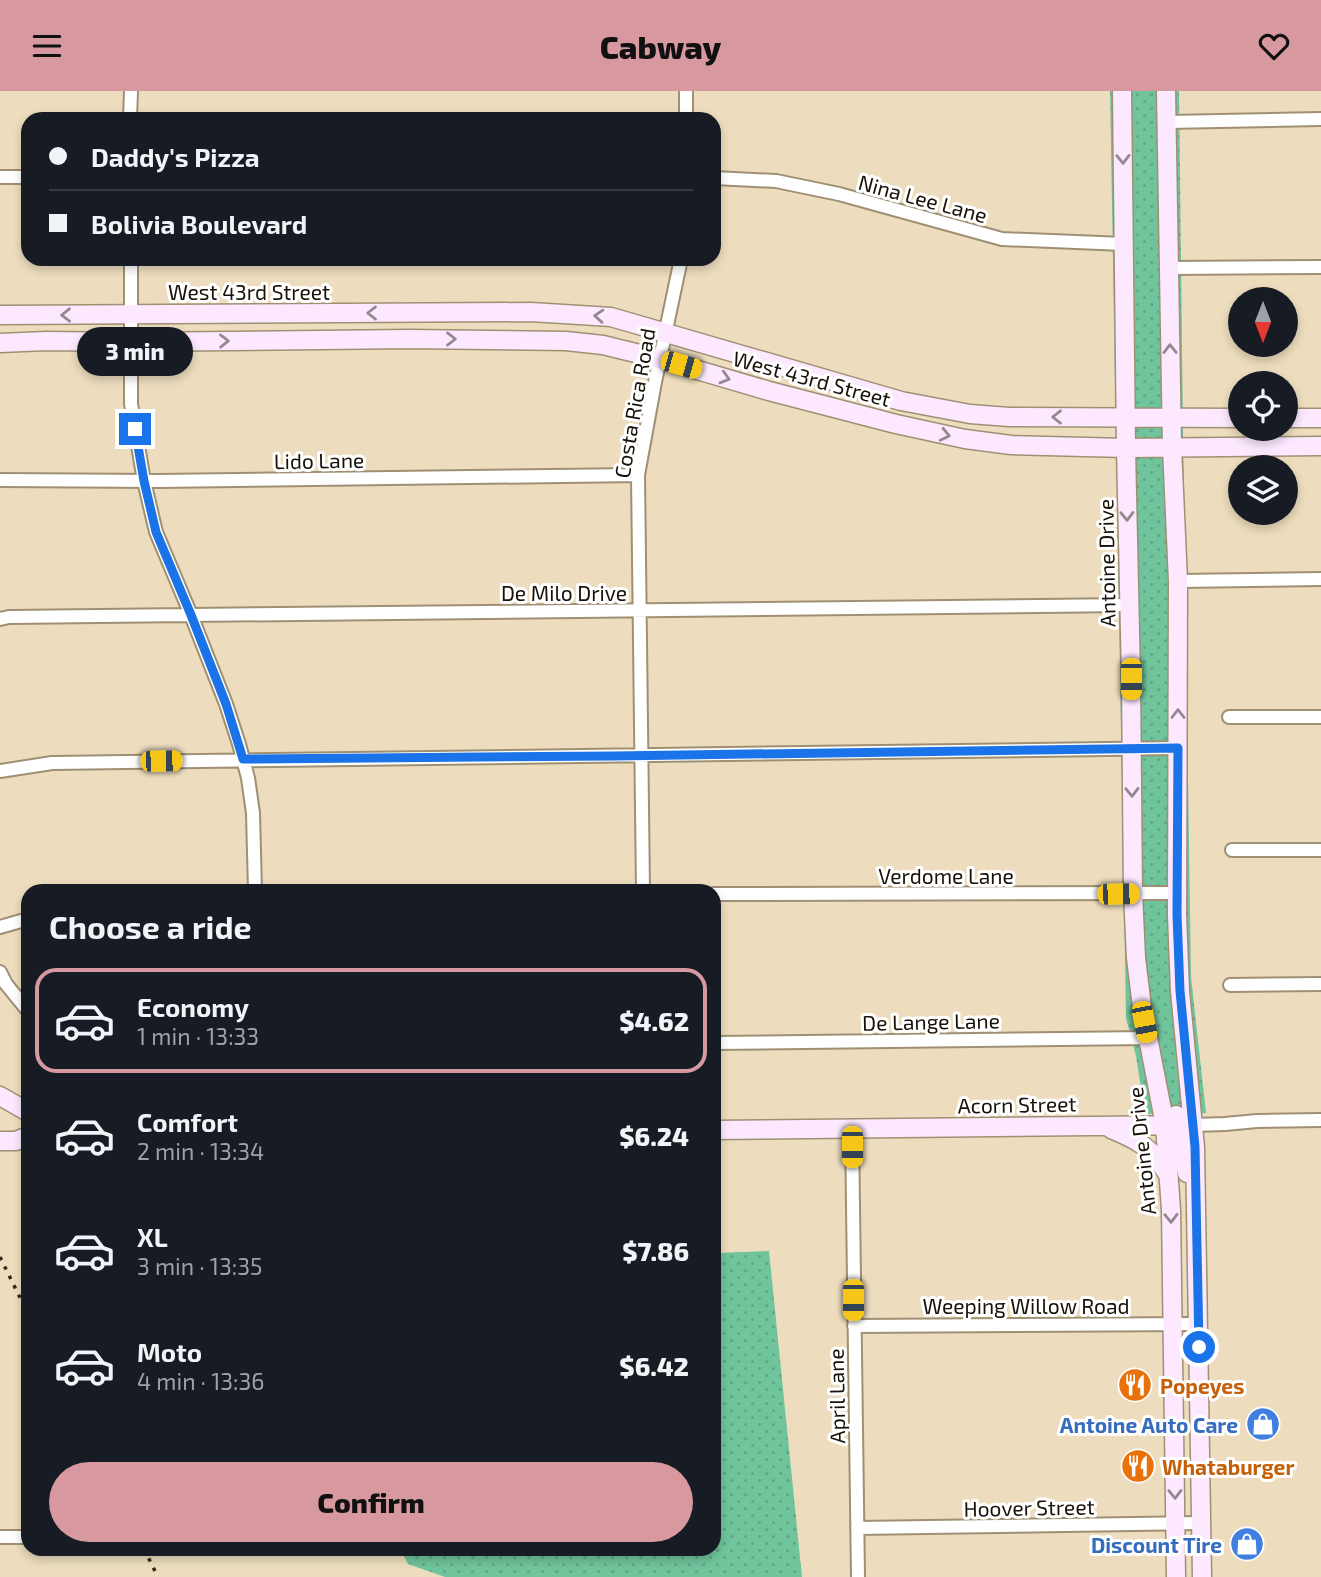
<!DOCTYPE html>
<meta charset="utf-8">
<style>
body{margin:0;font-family:"Exo 2",sans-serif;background:#242831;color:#f1f3f6;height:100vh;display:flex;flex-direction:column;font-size:26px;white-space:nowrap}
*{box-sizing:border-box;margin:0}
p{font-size:23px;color:#9ea1a6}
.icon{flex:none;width:38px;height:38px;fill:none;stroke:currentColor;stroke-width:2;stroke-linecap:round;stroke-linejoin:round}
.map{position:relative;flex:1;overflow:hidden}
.details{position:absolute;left:21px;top:793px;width:700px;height:672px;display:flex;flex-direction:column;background:#171b24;border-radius:21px;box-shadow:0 4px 10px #0003}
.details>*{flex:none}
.guide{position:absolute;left:21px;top:21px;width:700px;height:154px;border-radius:21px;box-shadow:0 4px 10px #0003;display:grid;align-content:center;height:154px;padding:0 28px;background:#171b24}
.needle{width:46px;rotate:180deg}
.tools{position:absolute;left:1228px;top:196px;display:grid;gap:14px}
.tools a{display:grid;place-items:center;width:70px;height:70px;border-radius:50%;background:#171b24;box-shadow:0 4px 10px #0003;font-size:35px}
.end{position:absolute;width:32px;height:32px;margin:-16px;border:9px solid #1a73e8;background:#fff;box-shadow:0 0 0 4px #fff}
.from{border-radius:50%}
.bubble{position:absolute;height:49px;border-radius:24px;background:#171b24;box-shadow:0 4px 10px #0003;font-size:23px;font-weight:800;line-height:49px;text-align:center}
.car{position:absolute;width:21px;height:42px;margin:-21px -10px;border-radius:9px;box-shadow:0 0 5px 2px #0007;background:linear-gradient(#f5c518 24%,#345 0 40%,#f5c518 0 76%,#345 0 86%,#f5c518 0)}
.guide b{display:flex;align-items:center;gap:24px;height:66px;font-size:26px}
.guide b+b{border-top:2px solid #363941}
.guide i{width:18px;height:18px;background:#f1f3f6}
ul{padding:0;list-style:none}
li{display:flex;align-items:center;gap:21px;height:105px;margin:0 14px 10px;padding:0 14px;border:4px solid transparent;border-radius:21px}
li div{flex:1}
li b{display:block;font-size:26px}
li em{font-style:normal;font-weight:800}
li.selected{border-color:#d898a0}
li>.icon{width:63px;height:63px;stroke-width:1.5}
h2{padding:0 28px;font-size:32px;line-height:84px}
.action{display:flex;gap:14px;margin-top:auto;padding:14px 28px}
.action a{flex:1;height:80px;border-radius:42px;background:#d898a0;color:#111;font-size:28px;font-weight:800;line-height:80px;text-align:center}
header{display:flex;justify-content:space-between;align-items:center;height:91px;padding:0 28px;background:#d898a0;color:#111;font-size:32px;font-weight:800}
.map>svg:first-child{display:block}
.grass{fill:url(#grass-dots)}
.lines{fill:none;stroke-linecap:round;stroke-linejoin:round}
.street-casing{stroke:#9f9074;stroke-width:16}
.secondary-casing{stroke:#9f9074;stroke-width:21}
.street{stroke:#fff;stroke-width:12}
.secondary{stroke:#fce9ff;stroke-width:18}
.rail{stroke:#322a1e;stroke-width:3.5;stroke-dasharray:3.5 7;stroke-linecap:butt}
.oneway{stroke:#95888f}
.route{stroke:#1a73e8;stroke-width:9}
.labels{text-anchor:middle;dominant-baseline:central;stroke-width:6;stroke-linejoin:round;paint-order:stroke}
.street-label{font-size:21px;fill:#171107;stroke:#fff}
.food-label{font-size:21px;font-weight:bold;fill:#c56008;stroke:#fff;text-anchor:start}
.shop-label{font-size:21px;font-weight:bold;fill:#366cbe;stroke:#fff;text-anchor:end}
</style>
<header><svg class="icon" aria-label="menu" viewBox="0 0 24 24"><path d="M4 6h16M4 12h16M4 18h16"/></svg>Cabway<svg class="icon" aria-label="heart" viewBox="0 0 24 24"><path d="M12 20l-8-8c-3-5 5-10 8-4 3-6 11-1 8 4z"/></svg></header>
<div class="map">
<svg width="1321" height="1486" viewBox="0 0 1321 1486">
<defs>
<pattern id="grass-dots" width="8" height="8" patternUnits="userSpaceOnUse" patternTransform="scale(1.75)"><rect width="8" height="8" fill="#70c49c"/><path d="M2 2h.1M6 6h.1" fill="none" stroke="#60a785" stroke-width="1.8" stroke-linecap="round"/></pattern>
</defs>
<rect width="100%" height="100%" fill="#edddbe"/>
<path class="grass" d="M1110,0H1179L1184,421L1191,886L1206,1022L1145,1023L1136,965L1126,927Z
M769,1160L802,1486H445L408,1473L400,1458H714V1162Z"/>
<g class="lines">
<g class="street-casing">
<path id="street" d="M130,28L131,0
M686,28V0
M1167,31L1321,28
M0,86H28
M714,87L776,90L839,103L1002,148L1124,153
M131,168V313L144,390L156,441L191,524L226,613L239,653L248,687L253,722L255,800
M1169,177L1321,176
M0,389L158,390L638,384
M1178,490L1321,488
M0,528L9,526L1129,514
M1229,626H1321
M0,680L52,672L1178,657
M1232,759H1321
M643,800L638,384L655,291L681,168
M714,803L1177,802
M0,836L28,828
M0,881L6,893L28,920
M1230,894L1321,893
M714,952L1148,947
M1193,1034L1225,1033L1257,1030L1321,1029
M852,1039L858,1486
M854,1235L1198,1233
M857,1437L1201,1432
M0,1446H28"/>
</g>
<g class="secondary-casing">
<path id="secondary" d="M1122,0L1126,357L1131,588L1133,803L1136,867L1142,916L1165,1034L1171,1119L1176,1486
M1166,0L1172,356L1178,490L1177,824L1180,900L1195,1056L1202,1486
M0,224L531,221L611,226L901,310L970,323L1009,326L1241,327
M0,252L46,250L131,251L410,248L566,250L603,254L660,268L769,300L896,333L965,348L1011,354L1126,357L1321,355
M1286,327H1321
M0,1005L28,1021
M1176,1024L1179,1034L1187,1082
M1111,1038C1140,1050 1150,1056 1167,1082
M714,1039L1193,1034
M0,1050H16L28,1045"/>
</g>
<use href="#street" class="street"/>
<use href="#secondary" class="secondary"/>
<path class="rail" d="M0,1166L28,1223
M144,1458L158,1486"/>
</g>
<defs><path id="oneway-chevron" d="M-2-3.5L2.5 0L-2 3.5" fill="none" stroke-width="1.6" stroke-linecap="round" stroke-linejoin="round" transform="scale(1.75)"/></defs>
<g class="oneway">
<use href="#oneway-chevron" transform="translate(1123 68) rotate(89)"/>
<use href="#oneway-chevron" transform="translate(372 222) rotate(180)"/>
<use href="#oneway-chevron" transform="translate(66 224) rotate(179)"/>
<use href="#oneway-chevron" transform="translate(599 225) rotate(-176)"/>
<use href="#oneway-chevron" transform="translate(451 248)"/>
<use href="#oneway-chevron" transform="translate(224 250) rotate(-1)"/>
<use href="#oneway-chevron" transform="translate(1170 258) rotate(-91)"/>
<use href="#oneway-chevron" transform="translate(725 287) rotate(16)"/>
<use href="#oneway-chevron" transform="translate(1057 326) rotate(-180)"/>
<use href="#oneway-chevron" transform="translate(945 344) rotate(13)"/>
<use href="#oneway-chevron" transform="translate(1127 425) rotate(89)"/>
<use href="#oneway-chevron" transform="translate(1178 623) rotate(-90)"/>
<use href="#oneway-chevron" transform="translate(1132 701) rotate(89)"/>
<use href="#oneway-chevron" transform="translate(1171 1127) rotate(89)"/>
<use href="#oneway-chevron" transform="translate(1175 1403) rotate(89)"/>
</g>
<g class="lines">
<path class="route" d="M135,338L144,390L156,441L191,524L226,613L243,668L614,665L1178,657L1177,824L1180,900L1195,1056L1199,1256"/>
</g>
<defs>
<g id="restaurant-disc" transform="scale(1.75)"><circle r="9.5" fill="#e8710a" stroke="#fff"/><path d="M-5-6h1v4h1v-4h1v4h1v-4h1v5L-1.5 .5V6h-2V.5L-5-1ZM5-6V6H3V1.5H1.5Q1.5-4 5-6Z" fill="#fff"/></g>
<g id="shop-disc" transform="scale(1.75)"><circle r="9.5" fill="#3f7fe0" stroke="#fff"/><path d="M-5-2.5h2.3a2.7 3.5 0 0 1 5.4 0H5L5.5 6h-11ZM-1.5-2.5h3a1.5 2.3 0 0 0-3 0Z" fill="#fff"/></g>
</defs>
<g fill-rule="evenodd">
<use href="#restaurant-disc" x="1135" y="1294"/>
<use href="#shop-disc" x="1263" y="1333"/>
<use href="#restaurant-disc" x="1138" y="1375"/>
<use href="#shop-disc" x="1247" y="1453"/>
</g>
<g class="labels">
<g class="street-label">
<text transform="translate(923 107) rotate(15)">Nina Lee Lane</text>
<text x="249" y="200">West 43rd Street</text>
<text transform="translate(812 287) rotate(15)">West 43rd Street</text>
<text transform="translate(634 312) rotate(-80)">Costa Rica Road</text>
<text transform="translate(319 369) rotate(-1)">Lido Lane</text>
<text transform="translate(1106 472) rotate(-91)">Antoine Drive</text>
<text x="564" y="501">De Milo Drive</text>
<text x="946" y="784">Verdome Lane</text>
<text transform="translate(931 930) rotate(-1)">De Lange Lane</text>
<text transform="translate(1017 1013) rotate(-1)">Acorn Street</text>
<text transform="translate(1141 1060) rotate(-96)">Antoine Drive</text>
<text x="1026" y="1214">Weeping Willow Road</text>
<text transform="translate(836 1305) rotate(-91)">April Lane</text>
<text transform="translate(1029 1416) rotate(-1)">Hoover Street</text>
</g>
<g class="food-label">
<text x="1160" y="1294">Popeyes</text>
<text x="1162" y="1375">Whataburger</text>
</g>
<g class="shop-label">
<text x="1238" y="1333">Antoine Auto Care</text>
<text x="1222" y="1453">Discount Tire</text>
</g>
</g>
</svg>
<div class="tools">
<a><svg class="needle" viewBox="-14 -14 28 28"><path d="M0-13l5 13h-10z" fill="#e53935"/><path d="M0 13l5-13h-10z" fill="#9ea1a6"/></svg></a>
<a><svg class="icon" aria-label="locate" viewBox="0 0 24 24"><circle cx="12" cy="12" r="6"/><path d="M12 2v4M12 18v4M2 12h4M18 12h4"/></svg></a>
<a><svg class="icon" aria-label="layers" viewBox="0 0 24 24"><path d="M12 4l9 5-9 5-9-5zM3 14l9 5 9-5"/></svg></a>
</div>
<i class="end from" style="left:1199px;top:1256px"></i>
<i class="end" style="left:135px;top:338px"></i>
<div class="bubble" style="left:77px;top:236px;width:116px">3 min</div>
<i class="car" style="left:681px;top:274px;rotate:106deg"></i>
<i class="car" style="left:1131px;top:588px;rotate:180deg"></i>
<i class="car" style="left:161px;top:670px;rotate:89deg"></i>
<i class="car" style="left:1118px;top:803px;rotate:89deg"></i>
<i class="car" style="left:1144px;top:931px;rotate:169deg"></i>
<i class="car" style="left:852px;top:1056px;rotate:180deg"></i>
<i class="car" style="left:853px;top:1209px;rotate:180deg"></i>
<div class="guide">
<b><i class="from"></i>Daddy's Pizza</b>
<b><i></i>Bolivia Boulevard</b>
</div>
<section class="details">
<h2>Choose a ride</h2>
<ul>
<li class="selected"><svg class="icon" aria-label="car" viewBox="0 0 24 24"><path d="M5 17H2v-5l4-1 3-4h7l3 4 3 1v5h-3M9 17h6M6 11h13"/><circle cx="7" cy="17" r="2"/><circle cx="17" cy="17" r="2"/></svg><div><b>Economy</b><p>1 min · 13:33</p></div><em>$4.62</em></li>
<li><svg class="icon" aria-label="car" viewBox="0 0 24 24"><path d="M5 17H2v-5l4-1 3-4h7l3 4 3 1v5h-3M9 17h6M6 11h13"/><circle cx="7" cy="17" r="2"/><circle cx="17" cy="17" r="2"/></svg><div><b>Comfort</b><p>2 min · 13:34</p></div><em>$6.24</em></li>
<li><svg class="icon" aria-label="car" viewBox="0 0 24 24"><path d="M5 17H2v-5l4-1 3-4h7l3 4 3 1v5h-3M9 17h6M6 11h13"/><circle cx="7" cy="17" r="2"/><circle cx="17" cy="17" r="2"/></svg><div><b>XL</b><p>3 min · 13:35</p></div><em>$7.86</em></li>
<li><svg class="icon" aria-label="car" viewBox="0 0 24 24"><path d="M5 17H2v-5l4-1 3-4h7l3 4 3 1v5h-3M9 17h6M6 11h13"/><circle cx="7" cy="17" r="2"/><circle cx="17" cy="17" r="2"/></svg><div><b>Moto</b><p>4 min · 13:36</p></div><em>$6.42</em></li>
</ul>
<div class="action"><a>Confirm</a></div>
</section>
</div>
